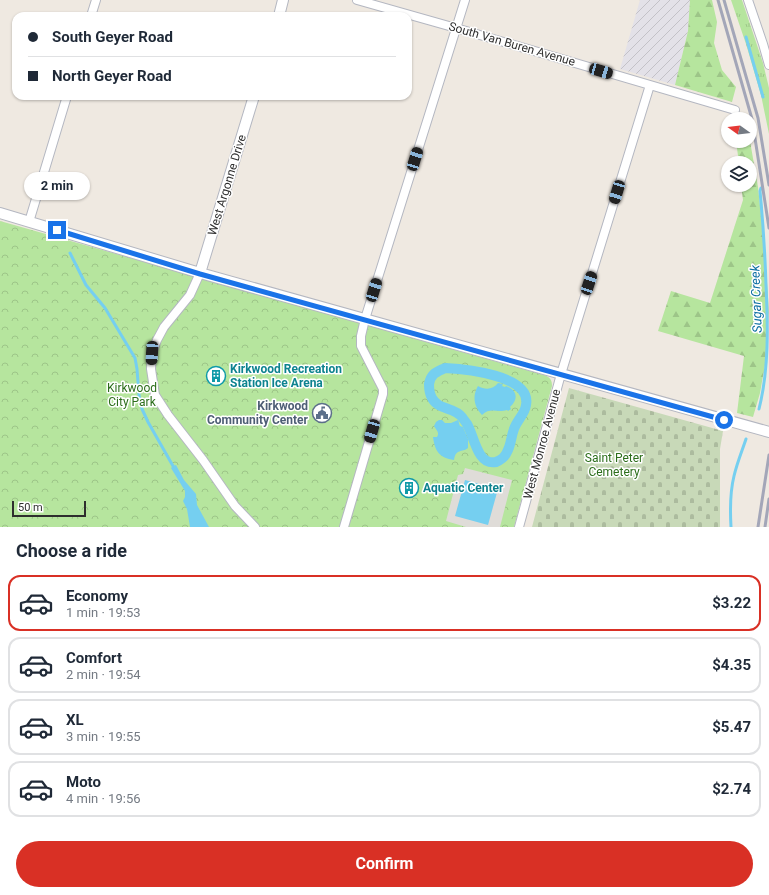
<!DOCTYPE html>
<meta charset="utf-8">
<style>
body{margin:0;font-family:Roboto,sans-serif;background:#f2f2f3;color:#1f2937;height:100vh;display:flex;flex-direction:column;font-size:15px;white-space:nowrap}
*{box-sizing:border-box;margin:0}
p{font-size:13px;color:#747a83}
.icon{flex:none;width:22px;height:22px;fill:none;stroke:currentColor;stroke-width:2;stroke-linecap:round;stroke-linejoin:round}
.map{position:relative;height:527px;overflow:hidden}
.details{display:flex;flex-direction:column;background:#fff;flex:1}
.details>*{flex:none}
.top-card{position:absolute;left:12px;top:12px;width:400px;height:88px;border-radius:12px;box-shadow:0 1px 3px #0004;display:grid;align-content:center;height:88px;padding:0 16px;background:#fff}
.needle{width:26px;rotate:285deg}
.fabs{position:absolute;left:721px;top:112px;display:grid;gap:8px}
.fabs a{display:grid;place-items:center;width:36px;height:36px;border-radius:50%;background:#fff;box-shadow:0 1px 3px #0004;font-size:20px}
.scale{position:absolute;left:12px;bottom:10px;width:74px;box-sizing:border-box;padding-left:4px;border:2px solid #2e2e2e;border-top:0;font-size:11px;line-height:14px;white-space:nowrap;color:#2e2e2e;-webkit-text-stroke:3px #fff;paint-order:stroke}
.end{position:absolute;width:18px;height:18px;margin:-9px;border:5px solid #1a73e8;background:#fff;box-shadow:0 0 0 2px #fff}
.from{border-radius:50%}
.bubble{position:absolute;height:28px;border-radius:14px;background:#fff;box-shadow:0 1px 3px #0004;font-size:13px;font-weight:700;line-height:28px;text-align:center}
.car{position:absolute;width:12px;height:24px;margin:-12px -6px;border-radius:5px;box-shadow:0 0 3px 1px #0007;background:linear-gradient(#222 24%,#8ab4d8 0 40%,#222 0 76%,#8ab4d8 0 86%,#222 0)}
.top-card b{display:flex;align-items:center;gap:14px;height:38px;font-size:15px}
.top-card b+b{border-top:1px solid #e0e1e3}
.top-card i{width:10px;height:10px;background:#1f2937}
ul{padding:0;list-style:none}
li{display:flex;align-items:center;gap:12px;height:56px;margin:0 8px 6px;padding:0 8px;border:2px solid #e0e1e3;border-radius:12px}
li div{flex:1}
li b{display:block;font-size:15px}
li em{font-style:normal;font-weight:700}
li.selected{border-color:#d93025}
li>.icon{width:36px;height:36px;stroke-width:1.5}
h2{padding:0 16px;font-size:18px;line-height:48px}
.cta{display:flex;gap:8px;margin-top:auto;padding:8px 16px}
.cta a{flex:1;height:46px;border-radius:24px;background:#d93025;color:#fff;font-size:16px;font-weight:700;line-height:46px;text-align:center}
.map>svg:first-child{display:block}
.industrial{fill:url(#industrial-furrows)}
.grass{fill:url(#grass-tufts)}
.forest{fill:url(#forest-firs)}
.cemetery{fill:url(#cemetery-stones)}
.park{fill:url(#park-crowns)}
.plaza{fill:#dfdcd8}
.water{fill:#75cff0}
.lines{fill:none;stroke-linecap:round;stroke-linejoin:round}
.stream{stroke:#75cff0;stroke-width:3}
.canal{stroke:#75cff0;stroke-width:10}
.minor-casing{stroke:#b4b7c1;stroke-width:10}
.tertiary-casing{stroke:#b4b7c1;stroke-width:12}
.minor{stroke:#fff;stroke-width:8}
.tertiary{stroke:#fff;stroke-width:10}
.rail{stroke:#a3a6b8;stroke-width:3}
.route{stroke:#1a73e8;stroke-width:5}
.labels{text-anchor:middle;dominant-baseline:central;stroke-width:3;stroke-linejoin:round;paint-order:stroke}
.street-label{font-size:12px;fill:#2e2e2e;stroke:#fff}
.culture-label{font-size:12px;font-weight:bold;fill:#0d838f;stroke:#fff;text-anchor:start}
.park-label{font-size:12px;fill:#2c6e1b;stroke:#fff}
.service-label{font-size:12px;font-weight:bold;fill:#4e5e75;stroke:#fff;text-anchor:end}
.water-label{font-size:13px;font-style:italic;fill:#0d6fa3;stroke:#fff}
</style>
<div class="map">
<svg width="769" height="527" viewBox="0 0 769 527">
<defs>
<pattern id="industrial-furrows" width="10" height="10" patternUnits="userSpaceOnUse"><rect width="10" height="10" fill="#e3e1e8"/><path d="M-1 1l2-2M0 10L10 0M9 11l2-2" fill="none" stroke="#c3c1c7"/></pattern>
<pattern id="grass-tufts" width="24" height="20" patternUnits="userSpaceOnUse"><rect width="24" height="20" fill="#b6e59e"/><path d="M3 7l-1-3M5 7V3M7 7l1-3M15 17l-1-3M17 17v-4M19 17l1-3" fill="none" stroke="#9dc588"/></pattern>
<pattern id="forest-firs" width="22" height="20" patternUnits="userSpaceOnUse"><rect width="22" height="20" fill="#b6e59e"/><path d="M5 1l3.5 6h-7zM16 11l3.5 6h-7z" fill="#9dc588"/></pattern>
<pattern id="cemetery-stones" width="16" height="16" patternUnits="userSpaceOnUse"><rect width="16" height="16" fill="#c8d9b8"/><path d="M2 7V4a2 2 0 0 1 4 0v3zM10 15v-3a2 2 0 0 1 4 0v3z" fill="#acbb9e"/></pattern>
<pattern id="park-crowns" width="20" height="18" patternUnits="userSpaceOnUse"><rect width="20" height="18" fill="#b6e59e"/><path d="M2 6a3 3 0 1 1 6 0M12 15a3 3 0 1 1 6 0" fill="none" stroke="#9dc588"/></pattern>
</defs>
<rect width="100%" height="100%" fill="#efe9e1"/>
<path class="industrial" d="M640,0H690L688,31L675,85L620,69Z"/>
<path class="grass" d="M731,0H742L763,63L769,88V134L761,95L746,44Z"/>
<path class="forest" d="M690,0H712L717,22L714,43L722,70L736,87L732,102L675,85L688,31Z
M736,141H750L758,187L765,252L769,312L765,365L760,393L753,417L737,413L744,356L658,331L671,291L710,303L743,200L741,185H750V163H739Z"/>
<path class="cemetery" d="M569,388L723,431L720,449V527H532Z"/>
<path class="park" d="M0,221L544,375C550,377 552,380 552,386L514,527H0Z"/>
<path class="plaza" d="M465,468L512,480L500,527H466L446,521L458,475L463,474Z"/>
<path class="water" d="M498,383L503,384L502,386L505,387L506,386C517,390 519,399 510,407L511,409L508,411L507,410C497,413 490,407 482,415C474,407 472,396 478,386C485,390 493,390 498,383Z
M439,420H442L445,423H451L458,420C459,422 459,424 460,426L463,427L468,439V448C462,453 456,448 454,460C439,458 435,451 433,437H437C440,432 436,430 434,426L436,422Z
M176,465L184,480L196,494L197,505L209,527H190L187,509L183,501L185,497V491L171,468L173,466Z
M465,480L498,489L488,525L455,516Z"/>
<g class="lines">
<path class="stream" d="M746,37L763,97
M70,253L86,285L105,308L135,358L137,369L139,395L142,409L148,422L173,466
M759,409C769,369 768,326 766,285C765,253 763,222 760,191L761,188
M731,527C730,510 730,492 734,476C737,463 742,451 746,439"/>
<path class="canal" d="M445,368C464,369 532,375 526,405C525,414 517,420 514,429C511,437 511,445 507,452C505,457 501,460 496,462C477,466 474,435 467,424C466,422 463,419 462,417C454,407 438,410 432,398C429,393 429,389 429,384C431,373 437,372 445,368Z"/>
<g class="minor-casing">
<path id="minor" d="M357,0L456,28L735,110
M748,0L763,44L769,65
M91,16L96,0
M29,222L67,96
M200,273L190,295L164,327L157,340L152,353L151,369L155,395L168,415L203,460L235,506L255,527
M344,527L383,394V389L381,385L361,346V336L365,319L465,0
M519,527L561,374L650,85"/>
</g>
<g class="tertiary-casing">
<path id="tertiary" d="M279,16L283,0
M0,213L200,273L769,432
M200,273L254,96"/>
</g>
<use href="#minor" class="minor"/>
<use href="#tertiary" class="tertiary"/>
<path class="rail" d="M718,0L752,119L769,228
M724,0L758,118L769,185
M758,527L769,455
M765,527L769,499"/>
</g>
<g class="lines">
<path class="route" d="M57,230L200,274L724,420"/>
</g>
<defs>
<g id="building-ring" transform="scale(1)"><circle r="9.5" fill="#fff" stroke="#0f9aa8" stroke-width="1.5"/><path d="M-4-6H4V6H1V3H-1V6H-4ZM-2.5-4.3h1.7v1.8h-1.7ZM.8-4.3h1.7v1.8H.8ZM-2.5-1h1.7V.8h-1.7ZM.8-1h1.7V.8H.8Z" fill="#0f9aa8"/></g>
<g id="civic-ring" transform="scale(1)"><circle r="9.5" fill="#fff" stroke="#5c6f8a" stroke-width="1.5"/><path d="M-.6-6.5H3V-4.5H.6V-3L4-1V1h2V6H-6V1h2V-1L-.6-3ZM-1.2 2.5V6h2.4V2.5Z" fill="#5c6f8a"/></g>
</defs>
<g fill-rule="evenodd">
<use href="#building-ring" x="216" y="376"/>
<use href="#civic-ring" x="322" y="413"/>
<use href="#building-ring" x="409" y="488"/>
</g>
<g class="labels">
<g class="street-label">
<text transform="translate(512 44) rotate(16)">South Van Buren Avenue</text>
<text transform="translate(227 185) rotate(-73)">West Argonne Drive</text>
<text transform="translate(542 444) rotate(-75)">West Monroe Avenue</text>
</g>
<g class="culture-label">
<text x="230" y="369">Kirkwood Recreation<tspan x="230" dy="14">Station Ice Arena</tspan></text>
<text x="423" y="488">Aquatic Center</text>
</g>
<g class="park-label">
<text x="132" y="388">Kirkwood<tspan x="132" dy="14">City Park</tspan></text>
<text x="614" y="458">Saint Peter<tspan x="614" dy="14">Cemetery</tspan></text>
</g>
<g class="service-label">
<text x="308" y="406">Kirkwood<tspan x="308" dy="14">Community Center</tspan></text>
</g>
<g class="water-label">
<text transform="translate(756 299) rotate(-92)">Sugar Creek</text>
</g>
</g>
</svg>
<div class="fabs">
<a><svg class="needle" viewBox="-14 -14 28 28"><path d="M0-13l5 13h-10z" fill="#e53935"/><path d="M0 13l5-13h-10z" fill="#747a83"/></svg></a>
<a><svg class="icon" aria-label="layers" viewBox="0 0 24 24"><path d="M12 4l9 5-9 5-9-5zM3 14l9 5 9-5"/></svg></a>
</div>
<div class="scale">50 m</div>
<i class="end from" style="left:724px;top:420px"></i>
<i class="end" style="left:57px;top:230px"></i>
<div class="bubble" style="left:24px;top:172px;width:66px">2 min</div>
<i class="car" style="left:601px;top:71px;rotate:106deg"></i>
<i class="car" style="left:415px;top:159px;rotate:17deg"></i>
<i class="car" style="left:617px;top:192px;rotate:197deg"></i>
<i class="car" style="left:589px;top:283px;rotate:18deg"></i>
<i class="car" style="left:374px;top:290px;rotate:17deg"></i>
<i class="car" style="left:152px;top:353px;rotate:183deg"></i>
<i class="car" style="left:372px;top:431px;rotate:196deg"></i>
<div class="top-card">
<b><i class="from"></i>South Geyer Road</b>
<b><i></i>North Geyer Road</b>
</div>
</div>
<section class="details">
<h2>Choose a ride</h2>
<ul>
<li class="selected"><svg class="icon" aria-label="car" viewBox="0 0 24 24"><path d="M5 17H2v-5l4-1 3-4h7l3 4 3 1v5h-3M9 17h6M6 11h13"/><circle cx="7" cy="17" r="2"/><circle cx="17" cy="17" r="2"/></svg><div><b>Economy</b><p>1 min · 19:53</p></div><em>$3.22</em></li>
<li><svg class="icon" aria-label="car" viewBox="0 0 24 24"><path d="M5 17H2v-5l4-1 3-4h7l3 4 3 1v5h-3M9 17h6M6 11h13"/><circle cx="7" cy="17" r="2"/><circle cx="17" cy="17" r="2"/></svg><div><b>Comfort</b><p>2 min · 19:54</p></div><em>$4.35</em></li>
<li><svg class="icon" aria-label="car" viewBox="0 0 24 24"><path d="M5 17H2v-5l4-1 3-4h7l3 4 3 1v5h-3M9 17h6M6 11h13"/><circle cx="7" cy="17" r="2"/><circle cx="17" cy="17" r="2"/></svg><div><b>XL</b><p>3 min · 19:55</p></div><em>$5.47</em></li>
<li><svg class="icon" aria-label="car" viewBox="0 0 24 24"><path d="M5 17H2v-5l4-1 3-4h7l3 4 3 1v5h-3M9 17h6M6 11h13"/><circle cx="7" cy="17" r="2"/><circle cx="17" cy="17" r="2"/></svg><div><b>Moto</b><p>4 min · 19:56</p></div><em>$2.74</em></li>
</ul>
<div class="cta"><a>Confirm</a></div>
</section>
